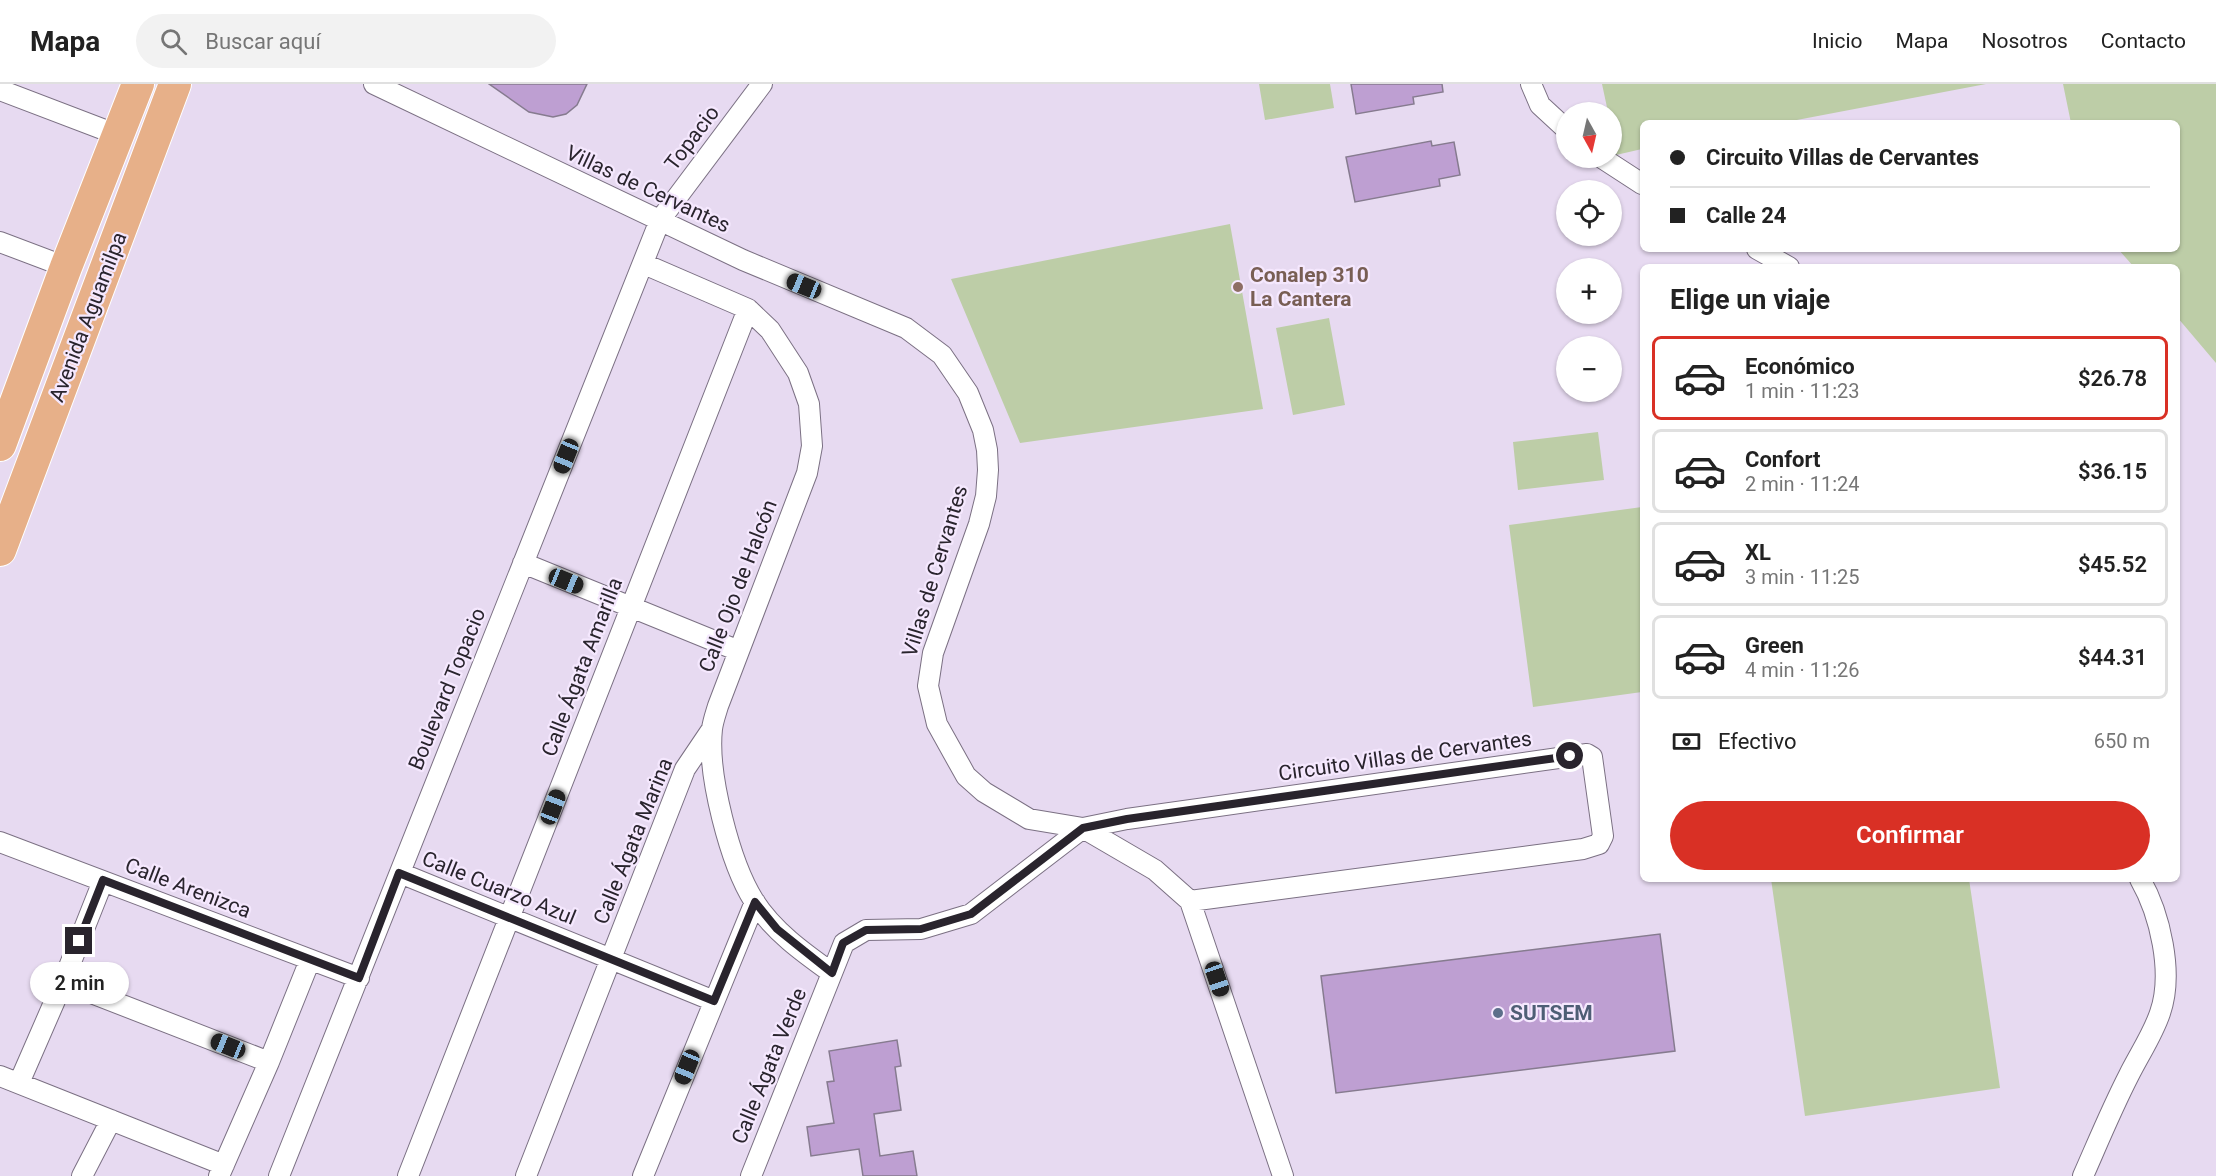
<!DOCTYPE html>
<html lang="es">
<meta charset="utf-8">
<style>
body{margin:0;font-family:Roboto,sans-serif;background:#f2f2f2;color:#222;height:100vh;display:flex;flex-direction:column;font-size:22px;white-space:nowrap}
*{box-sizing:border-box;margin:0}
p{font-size:20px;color:#767676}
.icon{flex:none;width:33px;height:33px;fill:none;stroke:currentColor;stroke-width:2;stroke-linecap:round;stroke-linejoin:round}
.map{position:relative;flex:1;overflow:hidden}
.details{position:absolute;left:1640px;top:180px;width:540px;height:618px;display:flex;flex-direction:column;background:#fff;border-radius:9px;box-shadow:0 2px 4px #0004}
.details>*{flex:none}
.guide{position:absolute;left:1640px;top:36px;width:540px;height:132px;border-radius:9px;box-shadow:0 2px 4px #0004;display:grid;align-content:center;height:132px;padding:0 30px;background:#fff}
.needle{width:39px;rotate:172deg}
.tools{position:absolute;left:1556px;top:18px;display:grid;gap:12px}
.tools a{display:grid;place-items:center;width:66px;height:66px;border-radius:50%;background:#fff;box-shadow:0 2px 4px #0004;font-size:30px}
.end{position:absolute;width:27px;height:27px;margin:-14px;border:8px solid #29242d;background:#fff;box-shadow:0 0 0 3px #fff}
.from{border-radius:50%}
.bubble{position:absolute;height:42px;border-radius:21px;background:#fff;box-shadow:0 2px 4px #0004;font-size:20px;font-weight:600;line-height:42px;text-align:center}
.car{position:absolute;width:18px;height:36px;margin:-18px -9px;border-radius:8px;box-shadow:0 0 4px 2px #0007;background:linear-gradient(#222 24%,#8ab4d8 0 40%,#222 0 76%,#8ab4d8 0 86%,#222 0)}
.guide b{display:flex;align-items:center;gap:21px;height:57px;font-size:22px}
.guide b+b{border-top:2px solid #e0e0e0}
.guide i{width:15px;height:15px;background:#222}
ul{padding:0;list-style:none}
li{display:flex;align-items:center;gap:18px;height:84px;margin:0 12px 9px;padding:0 18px;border:3px solid #e0e0e0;border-radius:9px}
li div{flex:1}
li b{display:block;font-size:22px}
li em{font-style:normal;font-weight:600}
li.selected{border-color:#d93025}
li>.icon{width:54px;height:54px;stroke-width:1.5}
h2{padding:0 30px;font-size:27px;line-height:72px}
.pay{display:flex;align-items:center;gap:15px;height:66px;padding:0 30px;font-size:22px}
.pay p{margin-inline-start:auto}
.button{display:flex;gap:12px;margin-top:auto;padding:12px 30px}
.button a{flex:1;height:69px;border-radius:36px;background:#d93025;color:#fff;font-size:24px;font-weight:600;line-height:69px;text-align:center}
header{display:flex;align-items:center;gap:36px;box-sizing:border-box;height:84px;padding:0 30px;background:#fff;border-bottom:2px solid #e0e0e0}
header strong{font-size:28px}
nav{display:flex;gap:33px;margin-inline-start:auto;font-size:21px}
.search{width:420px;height:54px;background:#f2f2f2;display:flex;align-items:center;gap:15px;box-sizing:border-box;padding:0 21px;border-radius:33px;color:#767676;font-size:22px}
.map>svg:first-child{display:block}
.green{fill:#bdcda7}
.building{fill:#be9fd2;stroke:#867b8f;stroke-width:1.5}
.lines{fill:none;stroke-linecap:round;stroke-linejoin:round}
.street-casing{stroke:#7b7083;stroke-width:22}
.primary-casing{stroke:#fff;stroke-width:34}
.street{stroke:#fff;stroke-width:20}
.primary{stroke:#e7b089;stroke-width:32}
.route{stroke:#29242d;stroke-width:8}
.education-dot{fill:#8d6e63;stroke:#f5e8fe;stroke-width:2}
.service-dot{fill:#5c6f8a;stroke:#f5e8fe;stroke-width:2}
.labels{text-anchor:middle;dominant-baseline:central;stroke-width:4.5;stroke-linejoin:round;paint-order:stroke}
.street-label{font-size:21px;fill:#29242d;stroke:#f5e8fe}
.education-label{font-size:21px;font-weight:bold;fill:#785e54;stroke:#f5e8fe;text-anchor:start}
.service-label{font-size:21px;font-weight:bold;fill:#4e5e75;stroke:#f5e8fe;text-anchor:start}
</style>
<header>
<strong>Mapa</strong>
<div class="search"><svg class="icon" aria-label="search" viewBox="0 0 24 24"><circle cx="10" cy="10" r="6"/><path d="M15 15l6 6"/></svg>Buscar aquí</div>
<nav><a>Inicio</a><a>Mapa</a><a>Nosotros</a><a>Contacto</a></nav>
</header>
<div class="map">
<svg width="2216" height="1092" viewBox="0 0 2216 1092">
<rect width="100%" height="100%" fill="#e7daf1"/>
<path class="green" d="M1259,0H1330L1334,24L1265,36Z
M1602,0H1986L1781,39H1642V65L1616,71L1611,46V28H1608Z
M2063,0H2216V279L2177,233L2176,183H2134L2118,165H2176V39H2071Z
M1230,140L1263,325L1020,359L951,195Z
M1329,234L1345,321L1293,331L1276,244Z
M1598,348L1604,396L1518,406L1513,358Z
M1642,423V608L1533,623L1509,441Z
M1771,795H1969L2000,1004L1805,1032Z"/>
<path class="building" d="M489,0H587L577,21L566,30L553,33L529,28Z
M1351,0H1442L1443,8L1413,13L1414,20L1356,30Z
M1431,57L1432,62L1454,58L1460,91L1439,95L1440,102L1355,118L1346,73Z
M1660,850L1675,967L1336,1009L1321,892Z
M897,956L901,982L895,983L901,1026L874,1030L880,1072L913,1067L917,1092H863L859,1065L811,1072L807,1043L834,1039L827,998L834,997L829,967Z"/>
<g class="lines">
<g class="street-casing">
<path id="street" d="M374,0L743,176L906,244L942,271L968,309L983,346L987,366L988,386L986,412L979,440L933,569L928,602L937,640L966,692L984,708L1029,735L1083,744L1155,786L1190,817L1283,1092
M1531,0L1540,21L1566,45
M0,6L118,51
M1602,74L1642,100
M0,158L66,183
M1757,165L1789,183
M644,180L748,225L770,246L798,289L809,320L812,362L807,389L718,622C716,629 713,637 712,645C707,690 730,779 754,817C773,847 804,869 832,889
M523,479L739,567
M0,758L359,894
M400,789L714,917
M63,898L269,978
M0,992L224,1081
M19,999L63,898L103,797
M82,1092L111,1036
M219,1092L269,978L310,876
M279,1092L660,136L762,0
M408,1092L748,225
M526,1092L685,685L712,645
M643,1092L755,818
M751,1092L844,859L866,846L921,845L971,830L1083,744L1127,735L1587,670L1592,673L1603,752L1599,760L1583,765L1190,817
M2083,1092C2098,1058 2112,1024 2129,991C2139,971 2153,950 2160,929C2174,889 2160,830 2140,795"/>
</g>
<g class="primary-casing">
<path id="primary" d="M0,361L66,183L138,0
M0,466L175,0"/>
</g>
<use href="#street" class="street"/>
<use href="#primary" class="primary"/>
</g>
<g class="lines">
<path class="route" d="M79,857L103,796L359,894L399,789L714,917L755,818L777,845L832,889L843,859L866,846L921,845L971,830L1083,744L1127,735L1570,672"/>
</g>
<circle class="education-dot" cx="1238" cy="203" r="6"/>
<circle class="service-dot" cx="1498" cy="929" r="6"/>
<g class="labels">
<g class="street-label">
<text transform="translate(692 54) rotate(-53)">Topacio</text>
<text transform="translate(648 105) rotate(25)">Villas de Cervantes</text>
<text transform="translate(88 233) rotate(-69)">Avenida Aguamilpa</text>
<text transform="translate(935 487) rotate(-73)">Villas de Cervantes</text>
<text transform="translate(738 502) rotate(-69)">Calle Ojo de Halcón</text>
<text transform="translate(582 583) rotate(-69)">Calle Ágata Amarilla</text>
<text transform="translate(447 605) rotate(-68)">Boulevard Topacio</text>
<text transform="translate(1405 672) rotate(-8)">Circuito Villas de Cervantes</text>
<text transform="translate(633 757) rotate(-68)">Calle Ágata Marina</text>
<text transform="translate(188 804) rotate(21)">Calle Arenizca</text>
<text transform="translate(499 804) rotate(22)">Calle Cuarzo Azul</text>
<text transform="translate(769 982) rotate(-68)">Calle Ágata Verde</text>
</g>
<g class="education-label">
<text x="1250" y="191">Conalep 310<tspan x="1250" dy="24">La Cantera</tspan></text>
</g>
<g class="service-label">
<text x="1510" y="929">SUTSEM</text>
</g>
</g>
</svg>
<div class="tools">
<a><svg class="needle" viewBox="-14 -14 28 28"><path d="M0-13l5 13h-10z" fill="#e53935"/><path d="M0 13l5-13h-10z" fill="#767676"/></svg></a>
<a><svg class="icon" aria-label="locate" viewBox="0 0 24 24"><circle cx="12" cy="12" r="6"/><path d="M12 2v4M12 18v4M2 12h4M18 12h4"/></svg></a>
<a>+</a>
<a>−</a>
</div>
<i class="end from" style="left:1570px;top:672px"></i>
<i class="end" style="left:79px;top:857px"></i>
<div class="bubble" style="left:30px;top:878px;width:99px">2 min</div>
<i class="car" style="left:804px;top:202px;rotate:292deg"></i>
<i class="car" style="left:566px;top:372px;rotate:202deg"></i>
<i class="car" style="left:566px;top:497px;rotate:112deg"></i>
<i class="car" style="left:553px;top:723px;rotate:21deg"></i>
<i class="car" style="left:1217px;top:895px;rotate:161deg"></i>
<i class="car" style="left:228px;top:962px;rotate:292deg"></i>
<i class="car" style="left:687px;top:983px;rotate:202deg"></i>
<div class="guide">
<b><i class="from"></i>Circuito Villas de Cervantes</b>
<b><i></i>Calle 24</b>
</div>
<section class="details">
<h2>Elige un viaje</h2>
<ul>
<li class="selected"><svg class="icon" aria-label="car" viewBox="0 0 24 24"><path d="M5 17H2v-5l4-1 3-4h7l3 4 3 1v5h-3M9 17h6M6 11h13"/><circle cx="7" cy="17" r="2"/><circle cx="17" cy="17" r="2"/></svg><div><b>Económico</b><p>1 min · 11:23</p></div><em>$26.78</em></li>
<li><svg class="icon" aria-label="car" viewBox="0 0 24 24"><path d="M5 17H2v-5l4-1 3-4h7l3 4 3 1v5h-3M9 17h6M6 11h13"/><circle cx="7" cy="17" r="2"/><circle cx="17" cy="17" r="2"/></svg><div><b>Confort</b><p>2 min · 11:24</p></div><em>$36.15</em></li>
<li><svg class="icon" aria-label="car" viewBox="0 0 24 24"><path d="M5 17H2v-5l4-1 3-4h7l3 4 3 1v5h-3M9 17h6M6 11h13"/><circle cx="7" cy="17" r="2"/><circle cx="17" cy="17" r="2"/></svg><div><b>XL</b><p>3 min · 11:25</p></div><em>$45.52</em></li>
<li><svg class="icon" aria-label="car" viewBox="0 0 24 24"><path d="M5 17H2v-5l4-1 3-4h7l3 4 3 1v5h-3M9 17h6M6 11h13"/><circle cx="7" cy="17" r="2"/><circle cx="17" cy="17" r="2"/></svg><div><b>Green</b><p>4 min · 11:26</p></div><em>$44.31</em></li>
</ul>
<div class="pay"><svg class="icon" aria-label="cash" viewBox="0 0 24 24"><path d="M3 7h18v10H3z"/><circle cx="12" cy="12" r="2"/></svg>Efectivo<p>650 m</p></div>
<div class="button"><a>Confirmar</a></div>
</section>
</div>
